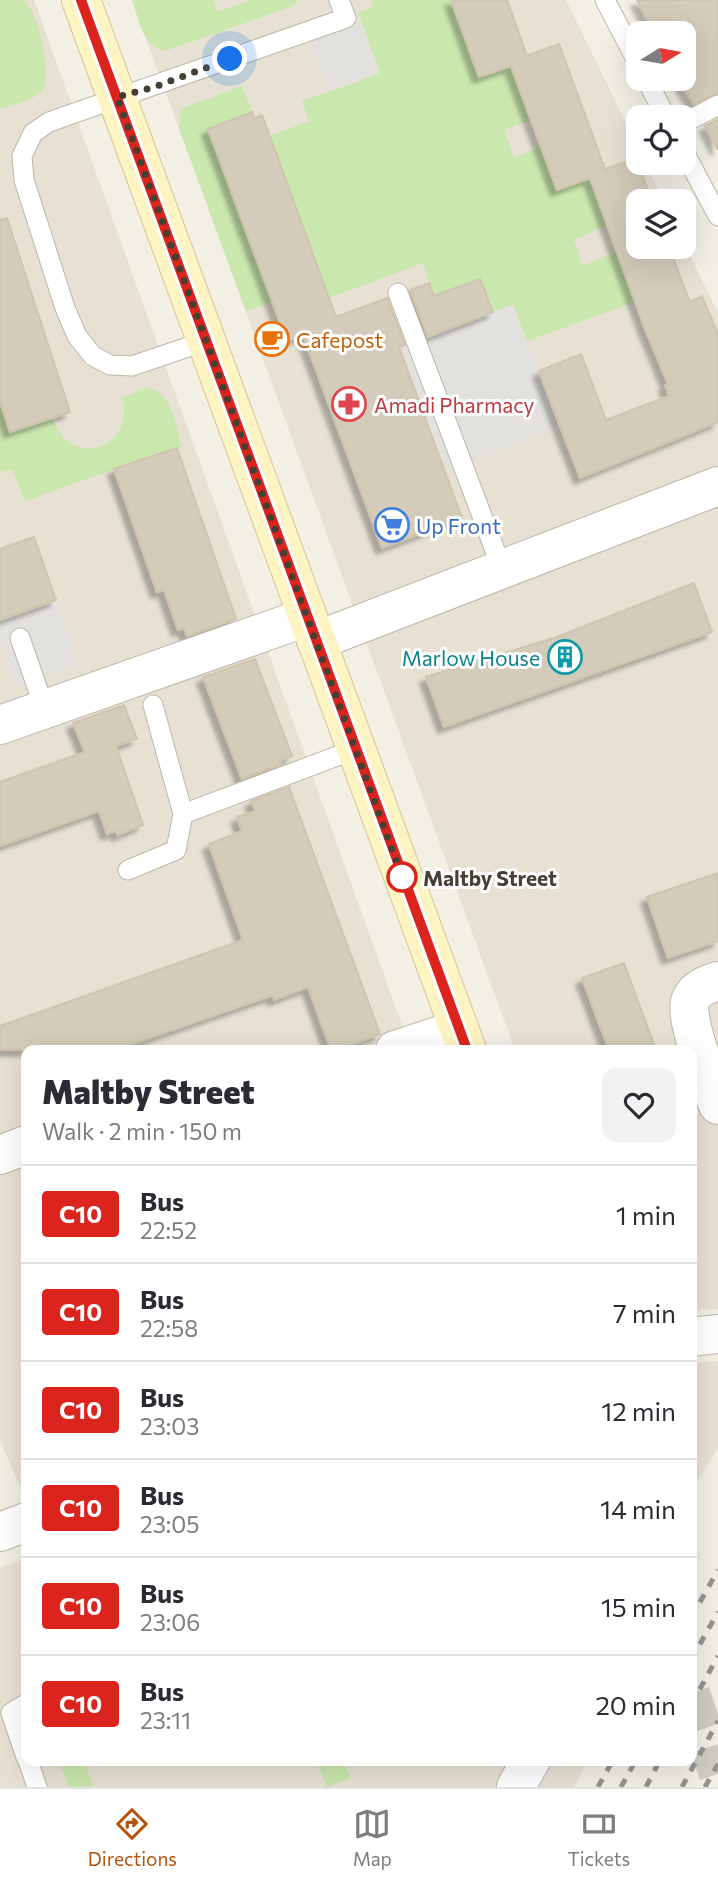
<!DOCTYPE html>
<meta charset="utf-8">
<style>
body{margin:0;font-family:Commissioner,sans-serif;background:#f2f2f3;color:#2b2b33;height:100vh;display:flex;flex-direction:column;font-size:26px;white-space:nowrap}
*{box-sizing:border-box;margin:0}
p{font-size:23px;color:#7c7c81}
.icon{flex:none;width:38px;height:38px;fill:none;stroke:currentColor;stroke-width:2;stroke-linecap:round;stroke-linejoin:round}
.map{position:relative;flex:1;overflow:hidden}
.panel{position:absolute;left:21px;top:1045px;width:676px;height:721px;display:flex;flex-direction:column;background:#fff;border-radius:14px;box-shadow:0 7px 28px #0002}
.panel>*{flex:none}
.badge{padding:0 14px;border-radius:5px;font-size:24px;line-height:46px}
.needle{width:46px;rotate:79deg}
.tools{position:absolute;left:626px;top:21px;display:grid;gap:14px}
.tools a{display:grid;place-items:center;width:70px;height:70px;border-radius:14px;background:#fff;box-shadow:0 7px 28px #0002;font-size:35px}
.you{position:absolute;width:35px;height:35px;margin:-18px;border:5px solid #fff;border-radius:50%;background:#1a73e8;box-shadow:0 0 0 10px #1a73e833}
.map>.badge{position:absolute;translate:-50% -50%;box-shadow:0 0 0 4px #fff}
.round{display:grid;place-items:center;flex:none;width:74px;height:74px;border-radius:14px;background:#f2f2f3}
.summary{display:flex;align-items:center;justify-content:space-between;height:119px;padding:0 21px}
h1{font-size:33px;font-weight:800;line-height:52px}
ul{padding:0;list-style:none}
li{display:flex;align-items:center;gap:21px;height:98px;padding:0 21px;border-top:2px solid #e1e1e2}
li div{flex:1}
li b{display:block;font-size:26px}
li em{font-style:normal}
li .badge{min-width:77px;font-weight:700;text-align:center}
.menu{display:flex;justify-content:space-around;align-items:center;height:98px;border-top:2px solid #e1e1e2;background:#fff;font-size:19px;color:#7c7c81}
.menu a{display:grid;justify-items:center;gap:4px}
.menu .selected{color:#b45309}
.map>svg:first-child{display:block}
.residential{fill:#e6e1d3}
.green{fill:#cae7ad}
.parking{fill:#e3e1dd}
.building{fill:#d4cbba;stroke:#cfc4ad;stroke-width:2;filter:url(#shadow)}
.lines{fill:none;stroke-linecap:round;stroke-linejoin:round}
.secondary-tunnel{stroke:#cfccc2;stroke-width:38;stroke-dasharray:38 19;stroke-linecap:butt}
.service-casing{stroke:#beb7a7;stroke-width:21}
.minor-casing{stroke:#beb7a7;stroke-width:40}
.secondary-casing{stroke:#d3c594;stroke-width:40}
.service{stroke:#fff;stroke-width:19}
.minor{stroke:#fff;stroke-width:38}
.secondary{stroke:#fef3c3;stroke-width:38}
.rail{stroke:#949494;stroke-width:5;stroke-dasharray:9 9;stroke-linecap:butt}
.line-casing{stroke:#fff;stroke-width:16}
.line{stroke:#dc241f;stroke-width:10}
.walk{stroke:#453f34;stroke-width:7;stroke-dasharray:0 12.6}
.stop-dot{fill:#fff;stroke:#dc241f;stroke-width:3.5}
.labels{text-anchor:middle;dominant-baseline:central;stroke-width:6;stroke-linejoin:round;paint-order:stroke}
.food-label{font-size:21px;fill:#c56008;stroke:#fff;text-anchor:start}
.health-label{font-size:21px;fill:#be3a42;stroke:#fff;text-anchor:start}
.shop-label{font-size:21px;fill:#366cbe;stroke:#fff;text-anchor:start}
.culture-label{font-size:21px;fill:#0d838f;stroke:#fff;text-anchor:end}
.stop-label{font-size:21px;font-weight:bold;fill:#453f34;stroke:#fff;text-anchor:start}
</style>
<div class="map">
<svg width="718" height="1787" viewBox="0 0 718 1787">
<defs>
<filter id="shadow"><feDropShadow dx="-6" dy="6" stdDeviation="2" flood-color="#0004"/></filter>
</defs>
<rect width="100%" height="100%" fill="#f2efe5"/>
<g class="residential">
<polygon points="7,0 34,0 411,1050 26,1050 26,1484 20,1487 0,1440 0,2"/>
<polygon points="132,0 566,0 639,150 639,163 645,163 664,201 639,201 639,247 684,247 684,243 718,313 718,1309 691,1310 691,1050 515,1050"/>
<polygon points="718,1361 718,1448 691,1491 691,1363"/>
<polygon points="26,1558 26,1760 588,1761 574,1787 0,1787 0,1568"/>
</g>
<g class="green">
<path d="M0,0c6,0 16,0 22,0 16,6 30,75 21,89 -7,11 -27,15 -39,19h-4z"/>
<path d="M132,0h81l4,12 33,-12h49l-9,7 -125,44c-24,-7 -25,-29 -33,-51z"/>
<polygon points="371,0 451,0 479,77 511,66 530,120 504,130 514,158 541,146 557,190 590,178 607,225 574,240 582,266 617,252 635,302 527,341 513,305 493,312 480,279 434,296 423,263 329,298 270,136 309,121 302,101 380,73 358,13 373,7"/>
<polygon points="242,86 252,112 208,129 272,302 246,311 179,128 180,111 188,106"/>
<path d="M151,388c22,8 25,39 31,59l-68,22 -89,32 -13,-32 -12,3v-71l10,31 42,-14c4,8 8,17 16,23 31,23 66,-10 54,-44l18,-7z"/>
<polygon points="59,1761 84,1761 94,1787 69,1787"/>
<polygon points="316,1761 343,1761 351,1778 327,1787"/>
</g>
<g class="parking">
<polygon points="358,13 380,73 329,92 307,32"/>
<polygon points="513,305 560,428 445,471 399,347"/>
<polygon points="56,600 78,664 16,687 0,640 0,620 10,616 13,621 30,614 29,609"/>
</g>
<g class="building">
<polygon points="451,0 507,0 527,56 559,44 605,169 636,158 652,201 639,201 639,247 669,247 690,302 702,296 718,334 718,422 580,478 539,371 581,354 606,420 669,396 665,385 668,384 645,329 590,178 557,190 511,66 479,77"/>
<polygon points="637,0 718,0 718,93 694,104 678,79 684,79 684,33 654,33"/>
<polygon points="252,112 254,119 262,115 336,317 387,298 405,345 399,347 462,518 382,548 303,335 287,341 208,129"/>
<polygon points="718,119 718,150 705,126"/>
<polygon points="7,218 70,412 10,432 0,401 0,220"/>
<polygon points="480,279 493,312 428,337 410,290 429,283 434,296"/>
<polygon points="177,448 236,619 187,636 184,628 178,630 164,590 157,592 114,469"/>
<polygon points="34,537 56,600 0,620 0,549"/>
<polygon points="694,583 712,632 444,727 426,677 557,637"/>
<polygon points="255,659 292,756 279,761 281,764 242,779 203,677"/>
<polygon points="124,705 137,739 116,746 143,825 118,835 116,831 107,834 99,811 0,846 0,782 85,752 73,723"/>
<polygon points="289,787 380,1034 337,1050 331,1050 308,987 274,1000 273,995 115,1050 0,1050 0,1026 243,940 209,844 242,831 237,817 255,811 251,801"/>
<polygon points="718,873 718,941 668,958 647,897"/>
<polygon points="624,963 656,1050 609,1050 582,978"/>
</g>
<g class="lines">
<polyline class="secondary-tunnel" points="691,1693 718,1774"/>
<g class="service-casing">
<g id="service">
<polyline points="605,0 639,65"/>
<polyline points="646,79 666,117"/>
<polyline points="684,123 718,105"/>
<polyline points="684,152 718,216"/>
<polyline points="398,293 502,569"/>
<polyline points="206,341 132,366 110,365 93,356 77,336 65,308 24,180 22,156 33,133 49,122 346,18 339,0"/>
<polyline points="20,638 45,710"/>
<polyline points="183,814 356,749"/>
<polyline points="128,870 176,850 183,814 153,705"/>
<polyline points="26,1704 11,1713 26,1757"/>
<polyline points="28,1760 37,1787"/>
</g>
</g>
<g class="minor-casing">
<g id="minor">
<polyline points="316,641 718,486"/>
<polyline points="0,725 307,617"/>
<path d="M718,981c-10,3 -22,7 -27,18 -9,15 20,87 27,106"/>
<polyline points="395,1050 459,1029"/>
<polyline points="0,1155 26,1145"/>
<polyline points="691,1337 718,1334"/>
<polyline points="0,1532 26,1522"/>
<polyline points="516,1787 531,1760"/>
</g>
</g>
<g class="secondary-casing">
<polyline id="secondary" points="81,0 467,1050"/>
</g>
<use href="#service" class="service"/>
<use href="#minor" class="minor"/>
<use href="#secondary" class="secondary"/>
<g class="rail">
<polyline points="691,1618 718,1570"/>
<polyline points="691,1660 718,1612"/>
<polyline points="691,1705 718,1656"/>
<polyline points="598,1787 613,1760"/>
<polyline points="621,1787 636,1760"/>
<polyline points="646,1787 660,1760"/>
<polyline points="682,1787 718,1721"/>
<polyline points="705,1787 718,1764"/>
</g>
</g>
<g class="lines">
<g class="line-casing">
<polyline id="line" points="81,0 467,1050"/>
</g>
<use href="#line" class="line"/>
<polyline class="walk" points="230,59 154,87 117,97 402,877"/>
</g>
<defs>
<g id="cafe-ring" transform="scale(1.75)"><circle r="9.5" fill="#fff" stroke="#e8710a" stroke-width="1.5"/><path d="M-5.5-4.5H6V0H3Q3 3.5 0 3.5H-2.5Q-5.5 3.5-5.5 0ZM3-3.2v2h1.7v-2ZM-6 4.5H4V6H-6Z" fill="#e8710a"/></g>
<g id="pharmacy-ring" transform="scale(1.75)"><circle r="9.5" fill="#fff" stroke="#e0444e" stroke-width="1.5"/><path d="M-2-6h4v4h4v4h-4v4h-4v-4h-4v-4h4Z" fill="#e0444e"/></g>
<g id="supermarket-ring" transform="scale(1.75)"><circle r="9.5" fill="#fff" stroke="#3f7fe0" stroke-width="1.5"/><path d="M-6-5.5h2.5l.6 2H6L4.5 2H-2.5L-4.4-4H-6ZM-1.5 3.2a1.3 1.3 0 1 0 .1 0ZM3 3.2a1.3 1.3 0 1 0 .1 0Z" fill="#3f7fe0"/></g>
<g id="building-ring" transform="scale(1.75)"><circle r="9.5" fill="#fff" stroke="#0f9aa8" stroke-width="1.5"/><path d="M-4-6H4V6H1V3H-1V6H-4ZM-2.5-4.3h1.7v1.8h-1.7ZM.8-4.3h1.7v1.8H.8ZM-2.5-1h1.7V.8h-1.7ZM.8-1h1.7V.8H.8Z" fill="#0f9aa8"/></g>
</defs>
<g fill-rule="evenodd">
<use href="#cafe-ring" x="272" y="339"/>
<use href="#pharmacy-ring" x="349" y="404"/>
<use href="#supermarket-ring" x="392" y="525"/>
<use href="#building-ring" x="565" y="657"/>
</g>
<circle class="stop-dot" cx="402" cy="877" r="14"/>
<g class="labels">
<g class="food-label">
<text x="296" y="339">Cafepost</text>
</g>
<g class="health-label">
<text x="374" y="404">Amadi Pharmacy</text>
</g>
<g class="shop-label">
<text x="416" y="525">Up Front</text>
</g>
<g class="culture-label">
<text x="540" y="657">Marlow House</text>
</g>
<g class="stop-label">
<text x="423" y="877">Maltby Street</text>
</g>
</g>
</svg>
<div class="tools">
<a><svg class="needle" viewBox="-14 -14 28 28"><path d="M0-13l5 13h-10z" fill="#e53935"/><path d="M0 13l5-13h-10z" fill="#7c7c81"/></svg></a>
<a><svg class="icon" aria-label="locate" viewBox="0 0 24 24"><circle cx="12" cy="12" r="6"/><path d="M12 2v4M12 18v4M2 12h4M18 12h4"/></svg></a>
<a><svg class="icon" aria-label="layers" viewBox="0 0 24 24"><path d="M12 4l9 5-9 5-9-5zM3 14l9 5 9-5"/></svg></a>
</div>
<div class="you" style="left:230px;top:59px"></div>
<section class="panel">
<div class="summary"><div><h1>Maltby Street</h1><p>Walk · 2 min · 150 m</p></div><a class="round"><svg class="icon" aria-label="heart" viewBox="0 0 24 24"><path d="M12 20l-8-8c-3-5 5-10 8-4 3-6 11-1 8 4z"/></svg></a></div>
<ul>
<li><span class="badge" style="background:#dc241f;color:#fff">C10</span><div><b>Bus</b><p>22:52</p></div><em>1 min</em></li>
<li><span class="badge" style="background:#dc241f;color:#fff">C10</span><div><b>Bus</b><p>22:58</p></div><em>7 min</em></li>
<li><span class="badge" style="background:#dc241f;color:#fff">C10</span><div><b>Bus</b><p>23:03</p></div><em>12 min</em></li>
<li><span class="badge" style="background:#dc241f;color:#fff">C10</span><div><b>Bus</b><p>23:05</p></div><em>14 min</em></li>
<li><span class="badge" style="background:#dc241f;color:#fff">C10</span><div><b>Bus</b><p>23:06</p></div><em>15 min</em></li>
<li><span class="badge" style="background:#dc241f;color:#fff">C10</span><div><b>Bus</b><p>23:11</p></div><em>20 min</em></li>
</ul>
</section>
</div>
<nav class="menu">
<a class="selected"><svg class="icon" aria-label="directions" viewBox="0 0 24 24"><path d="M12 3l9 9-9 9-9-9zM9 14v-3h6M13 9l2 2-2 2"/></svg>Directions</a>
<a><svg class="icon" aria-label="map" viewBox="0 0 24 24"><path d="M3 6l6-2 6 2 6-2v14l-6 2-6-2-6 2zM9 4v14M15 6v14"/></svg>Map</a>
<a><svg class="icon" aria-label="tickets" viewBox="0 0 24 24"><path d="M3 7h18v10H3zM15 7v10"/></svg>Tickets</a>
</nav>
